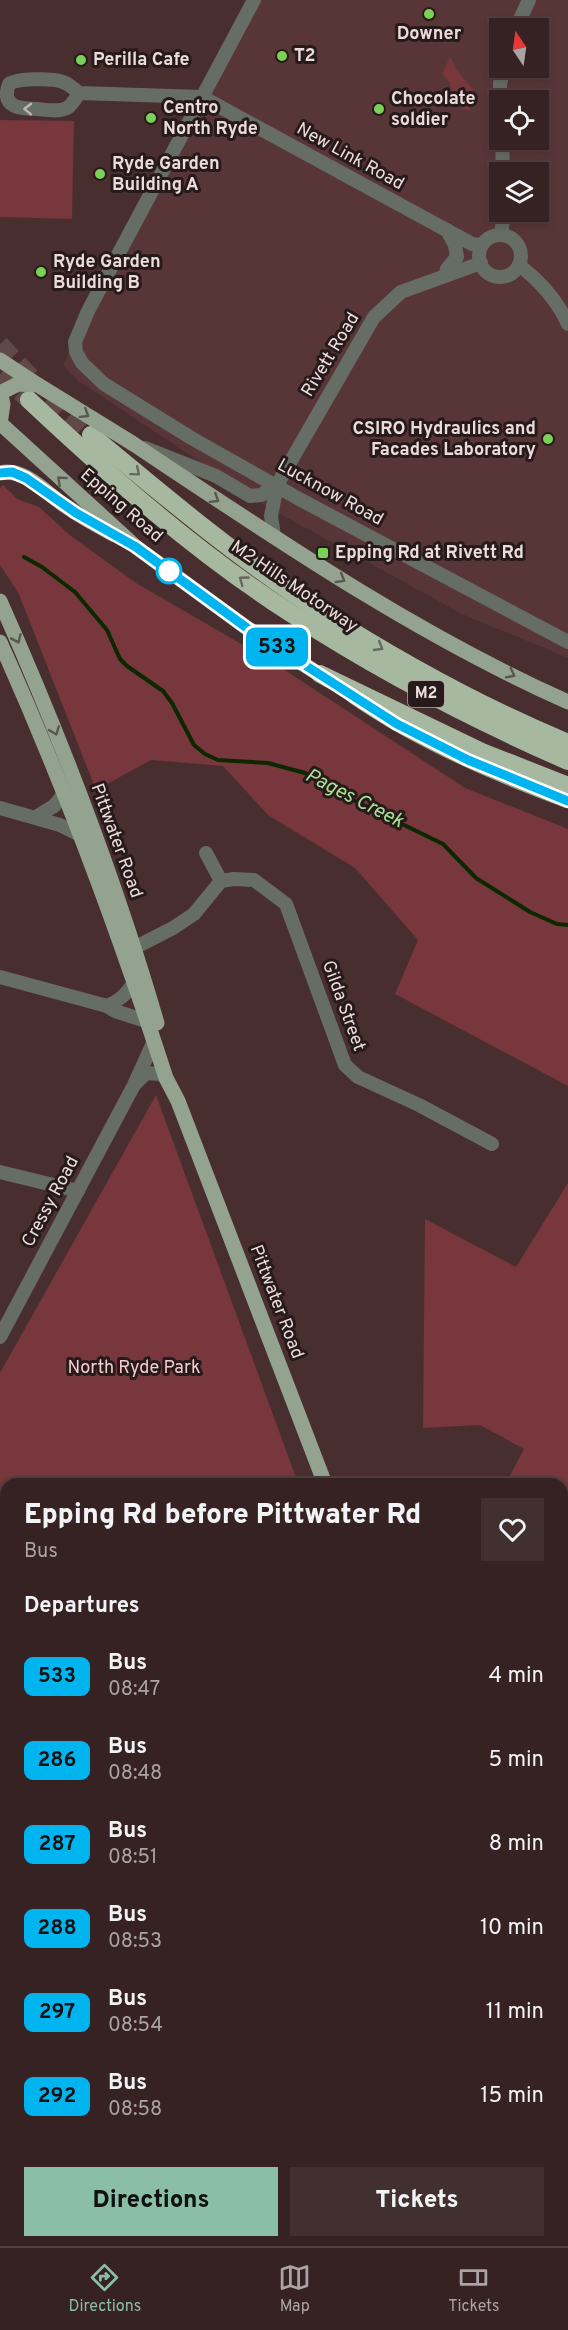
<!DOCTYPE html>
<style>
body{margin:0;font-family:Overpass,sans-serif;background:#422f30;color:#f1f3f6;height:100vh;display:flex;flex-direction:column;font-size:22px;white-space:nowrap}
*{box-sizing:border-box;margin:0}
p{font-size:20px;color:#aaa4a6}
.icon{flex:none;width:33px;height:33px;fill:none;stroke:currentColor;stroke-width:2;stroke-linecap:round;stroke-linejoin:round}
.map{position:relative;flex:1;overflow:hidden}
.drawer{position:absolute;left:0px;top:1478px;width:568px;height:770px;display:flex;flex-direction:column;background:#372223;border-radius:18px 18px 0 0;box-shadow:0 3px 9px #0003,0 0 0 2px #513f41}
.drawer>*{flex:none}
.badge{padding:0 12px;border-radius:9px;font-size:21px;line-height:39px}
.needle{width:39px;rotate:347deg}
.tools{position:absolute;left:489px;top:18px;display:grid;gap:12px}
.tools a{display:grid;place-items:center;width:60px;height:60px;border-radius:0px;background:#372223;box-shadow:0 3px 9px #0003,0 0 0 2px #513f41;font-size:30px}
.map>.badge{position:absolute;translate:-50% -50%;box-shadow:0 0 0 3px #fff}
h2{padding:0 24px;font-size:22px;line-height:54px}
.round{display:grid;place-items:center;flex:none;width:63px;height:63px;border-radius:0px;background:#422f30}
.summary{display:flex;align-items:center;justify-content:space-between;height:102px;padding:0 24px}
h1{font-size:28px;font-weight:800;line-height:45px}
.primary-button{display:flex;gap:12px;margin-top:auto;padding:12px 24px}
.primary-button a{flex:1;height:69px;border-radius:0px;background:#8abfa5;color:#111;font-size:24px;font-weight:800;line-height:69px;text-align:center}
.primary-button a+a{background:#422f30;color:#f1f3f6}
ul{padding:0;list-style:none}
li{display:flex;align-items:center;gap:18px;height:84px;padding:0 24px}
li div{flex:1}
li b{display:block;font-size:22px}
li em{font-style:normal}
li .badge{min-width:66px;font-weight:700;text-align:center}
.menu{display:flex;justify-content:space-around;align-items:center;height:84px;border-top:2px solid #513f41;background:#372223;font-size:16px;color:#aaa4a6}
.menu a{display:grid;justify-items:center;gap:3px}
.menu .selected{color:#8abfa5}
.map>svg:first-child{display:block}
.built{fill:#583637;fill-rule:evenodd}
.green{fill:#77373c}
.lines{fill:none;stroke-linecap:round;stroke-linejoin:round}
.stream{stroke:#0c2801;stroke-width:4}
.highway-tunnel{stroke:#614849;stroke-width:18;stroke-dasharray:18 9;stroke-linecap:butt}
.minor{stroke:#666d64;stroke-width:14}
.major{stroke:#94a38f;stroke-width:15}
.highway{stroke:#a6b8a0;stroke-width:18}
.major-bridge{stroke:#94a38f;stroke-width:15}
.oneway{stroke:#bdb4b1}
.oneway2{stroke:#58584f}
.oneway3{stroke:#66695e}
.line-casing{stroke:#fff;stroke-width:14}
.line{stroke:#00b5ef;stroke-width:9}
.poi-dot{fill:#7ad156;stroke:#261a1b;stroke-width:2}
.stop-dot{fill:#fff;stroke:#00b5ef;stroke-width:3}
.labels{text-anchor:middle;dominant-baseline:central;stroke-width:6;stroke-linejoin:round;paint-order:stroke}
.shield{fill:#261a1b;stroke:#b1a1a1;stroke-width:1.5}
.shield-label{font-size:16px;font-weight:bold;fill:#ecdbdb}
.poi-label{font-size:18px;font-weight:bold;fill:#ecdbdb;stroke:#261a1b;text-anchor:start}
.street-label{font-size:18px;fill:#ecdbdb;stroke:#261a1b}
.park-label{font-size:18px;fill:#f7cccd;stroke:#261a1b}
.water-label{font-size:20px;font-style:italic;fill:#a7e192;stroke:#261a1b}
</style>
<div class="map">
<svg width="568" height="2246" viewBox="0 0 568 2246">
<rect width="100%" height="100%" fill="#492e2f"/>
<g class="built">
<path d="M260,0h308v658l-106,-44 -196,-108 -186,-124 -17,-17zM500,28h38v40h-38zM500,100h38v40h-38zM500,172h38v40h-38z"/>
<polygon points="562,1579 568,1579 568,1837 563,1839"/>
</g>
<g class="green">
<path d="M450,57l6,12 18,22 -5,20 -19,-9c5,-11 0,-22 -8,-28z"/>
<polygon points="0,120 74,121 72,219 0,217"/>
<polygon points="3,485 17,499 39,507 71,536 136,583 274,663 465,788 568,829 568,1086 395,994 418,940 355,868 268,815 223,766 151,760 96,790 18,592 0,565 0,488"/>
<polygon points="156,1095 298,1483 6,1484 6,1491 0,1491 0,1373"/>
<polygon points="568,1183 568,1542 563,1542 562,1484 506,1483 524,1449 480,1425 423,1428 425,1219 516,1267"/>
<polygon points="568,1675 568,1751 563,1754 563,1678"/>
<polygon points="563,1951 568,1951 568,2106 562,2091"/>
<polygon points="563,2235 566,2246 426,2246 418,2241 562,2241"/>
</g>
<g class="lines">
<polyline class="stream" points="24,557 42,567 75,592 107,630 120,659 127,666 163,691 172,703 194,745 205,754 218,760 268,763 305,773 359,803 443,844 476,878 530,912 557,924 568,925"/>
<g class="highway-tunnel">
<polyline points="0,344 31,377"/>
<polyline points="0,374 29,400"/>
<polyline points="51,396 91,435"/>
</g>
<g class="minor">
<polyline points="254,0 88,311 75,342 76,352 82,363 104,384 193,439 301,500 568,642"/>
<polyline points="516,28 529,0"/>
<path d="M79,93c-3,5 -7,12 -12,15 -8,4 -20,2 -29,1 -15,0 -38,0 -29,-25 8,-6 44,-6 54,-2 6,2 11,7 16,11l123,4 270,147 10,1"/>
<polyline points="500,100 500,83 505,68"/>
<polyline points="502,140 503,172"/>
<polyline points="501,235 504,212"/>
<circle cx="500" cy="256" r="21"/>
<path d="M519,265c21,16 38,35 49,59"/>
<polyline points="445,276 447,269 457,257 455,245 447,230"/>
<polyline points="145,448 216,476 250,496 261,495 277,485"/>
<polyline points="274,536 271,516 277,485 374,317 401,292 481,263"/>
<polyline points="0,808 60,825 78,834"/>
<polyline points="36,817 54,806 63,795"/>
<polyline points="206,853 221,881"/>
<polyline points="132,957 134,948 173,928 194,914 221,881 234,879 254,880 286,904 345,1065 358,1077 419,1105 492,1144"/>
<polyline points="0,977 107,1006 115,1011 146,1021"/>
<path d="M107,1006c12,-5 19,-11 26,-22"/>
<polyline points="135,1084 146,1073 160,1074 166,1078"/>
<polyline points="0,1172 78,1191"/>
<polyline points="0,1337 134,1085 154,1041"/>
<polyline points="0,1503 6,1503"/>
<polyline points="562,1558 568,1558"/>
<polyline points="0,1734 6,1731"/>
<polyline points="0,2058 6,2061"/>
<polyline points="347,2241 357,2246"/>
</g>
<g class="major">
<polyline points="0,360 38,385"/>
<polyline points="0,393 3,404 0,424"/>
<polyline points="0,423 136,547 247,628 328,680"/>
<path d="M132,443c140,93 281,190 436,259"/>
<path d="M0,473c24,-6 46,20 64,32 16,11 32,20 49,29"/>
<path d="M0,601c61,137 115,278 157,422"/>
<path d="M0,642c64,142 118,288 166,436l12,23 147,383"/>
<path d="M353,696c65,45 141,78 215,105"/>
<polyline points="562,2142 568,2157"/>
</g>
<g class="highway">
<path d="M29,400c82,77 168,153 263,214 88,57 180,105 276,147"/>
<path d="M91,435c73,61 147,123 227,175 80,51 163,97 250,133"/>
<polyline points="320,674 482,752 568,786"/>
</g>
<polyline class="major-bridge" points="0,393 18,384 38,385 132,443"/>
</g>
<defs><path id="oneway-chevron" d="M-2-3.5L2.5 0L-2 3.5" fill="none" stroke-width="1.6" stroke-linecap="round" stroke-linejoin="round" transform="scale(1.5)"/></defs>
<use class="oneway" href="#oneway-chevron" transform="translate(28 109) rotate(-179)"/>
<g class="oneway2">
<use href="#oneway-chevron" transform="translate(85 414) rotate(32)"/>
<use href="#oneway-chevron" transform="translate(61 480) rotate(-138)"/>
<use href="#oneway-chevron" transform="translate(215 499) rotate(32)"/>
<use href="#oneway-chevron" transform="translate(341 579) rotate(31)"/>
<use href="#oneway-chevron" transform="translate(17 639) rotate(66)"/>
<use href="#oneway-chevron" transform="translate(511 674) rotate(27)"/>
<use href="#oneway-chevron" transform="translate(55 731) rotate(69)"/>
</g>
<g class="oneway3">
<use href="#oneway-chevron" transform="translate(136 472) rotate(40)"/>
<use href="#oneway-chevron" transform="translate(243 580) rotate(-144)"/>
<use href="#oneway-chevron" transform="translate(379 647) rotate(31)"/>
</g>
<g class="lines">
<g class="line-casing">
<polyline id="line" points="0,473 12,472 26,478 76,513 136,547 247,628 397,724 468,760 568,801"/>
</g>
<use href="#line" class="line"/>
</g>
<g class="poi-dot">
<circle cx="429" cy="14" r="6"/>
<circle cx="282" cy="56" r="6"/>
<circle cx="81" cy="60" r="6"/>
<circle cx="379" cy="109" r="6"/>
<circle cx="151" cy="118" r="6"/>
<circle cx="100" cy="174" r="6"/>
<circle cx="41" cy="272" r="6"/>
<circle cx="548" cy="439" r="6"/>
<rect x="317" y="547" width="12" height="12" rx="3"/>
</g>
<circle class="stop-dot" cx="169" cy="571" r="12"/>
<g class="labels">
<rect class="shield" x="408" y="681" width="36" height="26" rx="4.5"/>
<g class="shield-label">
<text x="426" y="694">M2</text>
</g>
<g class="poi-label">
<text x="429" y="34" text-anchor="middle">Downer</text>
<text x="294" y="56">T2</text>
<text x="93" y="60">Perilla Cafe</text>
<text x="391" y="99">Chocolate<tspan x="391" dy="21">soldier</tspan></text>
<text x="163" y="108">Centro<tspan x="163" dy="21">North Ryde</tspan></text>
<text x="112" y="164">Ryde Garden<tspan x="112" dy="21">Building A</tspan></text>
<text x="53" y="262">Ryde Garden<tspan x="53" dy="21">Building B</tspan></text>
<text x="536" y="429" text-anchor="end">CSIRO Hydraulics and<tspan x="536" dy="21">Facades Laboratory</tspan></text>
<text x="335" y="553">Epping Rd at Rivett Rd</text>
</g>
<g class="street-label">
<text transform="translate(350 157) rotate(29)">New Link Road</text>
<text transform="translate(331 355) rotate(-59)">Rivett Road</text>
<text transform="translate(330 493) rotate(29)">Lucknow Road</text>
<text transform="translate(121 506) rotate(41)">Epping Road</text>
<text transform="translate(294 587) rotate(34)">M2 Hills Motorway</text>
<text transform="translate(116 841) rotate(70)">Pittwater Road</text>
<text transform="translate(343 1006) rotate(70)">Gilda Street</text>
<text transform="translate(51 1202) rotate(-62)">Cressy Road</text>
<text transform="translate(276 1302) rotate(69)">Pittwater Road</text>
</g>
<g class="park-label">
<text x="134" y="1368">North Ryde Park</text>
</g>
<g class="water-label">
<text transform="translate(354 799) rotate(27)">Pages Creek</text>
</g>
</g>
</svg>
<div class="tools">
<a><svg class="needle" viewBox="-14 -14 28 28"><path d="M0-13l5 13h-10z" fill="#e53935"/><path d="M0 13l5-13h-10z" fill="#aaa4a6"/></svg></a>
<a><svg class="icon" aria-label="locate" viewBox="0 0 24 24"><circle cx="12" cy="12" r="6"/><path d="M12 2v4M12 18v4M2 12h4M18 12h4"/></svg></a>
<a><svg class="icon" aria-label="layers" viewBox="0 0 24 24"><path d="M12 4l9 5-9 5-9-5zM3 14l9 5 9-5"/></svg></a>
</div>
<b class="badge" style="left:277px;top:647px;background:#00b5ef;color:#111">533</b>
<section class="drawer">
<div class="summary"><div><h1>Epping Rd before Pittwater Rd</h1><p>Bus</p></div><a class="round"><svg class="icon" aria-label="heart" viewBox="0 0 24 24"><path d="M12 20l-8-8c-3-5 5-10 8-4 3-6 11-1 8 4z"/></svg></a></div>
<h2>Departures</h2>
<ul>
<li><span class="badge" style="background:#00b5ef;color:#111">533</span><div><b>Bus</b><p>08:47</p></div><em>4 min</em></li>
<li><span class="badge" style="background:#00b5ef;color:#111">286</span><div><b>Bus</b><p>08:48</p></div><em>5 min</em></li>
<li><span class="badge" style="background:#00b5ef;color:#111">287</span><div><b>Bus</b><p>08:51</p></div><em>8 min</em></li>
<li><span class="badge" style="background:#00b5ef;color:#111">288</span><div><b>Bus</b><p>08:53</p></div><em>10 min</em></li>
<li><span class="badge" style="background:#00b5ef;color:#111">297</span><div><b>Bus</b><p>08:54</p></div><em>11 min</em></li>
<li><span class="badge" style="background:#00b5ef;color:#111">292</span><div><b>Bus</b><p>08:58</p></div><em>15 min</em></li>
</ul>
<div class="primary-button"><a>Directions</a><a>Tickets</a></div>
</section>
</div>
<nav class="menu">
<a class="selected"><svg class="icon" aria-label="directions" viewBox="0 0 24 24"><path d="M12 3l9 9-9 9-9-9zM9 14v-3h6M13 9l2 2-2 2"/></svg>Directions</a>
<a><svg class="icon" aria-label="map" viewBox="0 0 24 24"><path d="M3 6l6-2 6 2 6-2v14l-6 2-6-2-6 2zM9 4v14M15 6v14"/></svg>Map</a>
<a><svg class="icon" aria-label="tickets" viewBox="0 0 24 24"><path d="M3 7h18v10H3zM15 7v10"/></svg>Tickets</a>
</nav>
